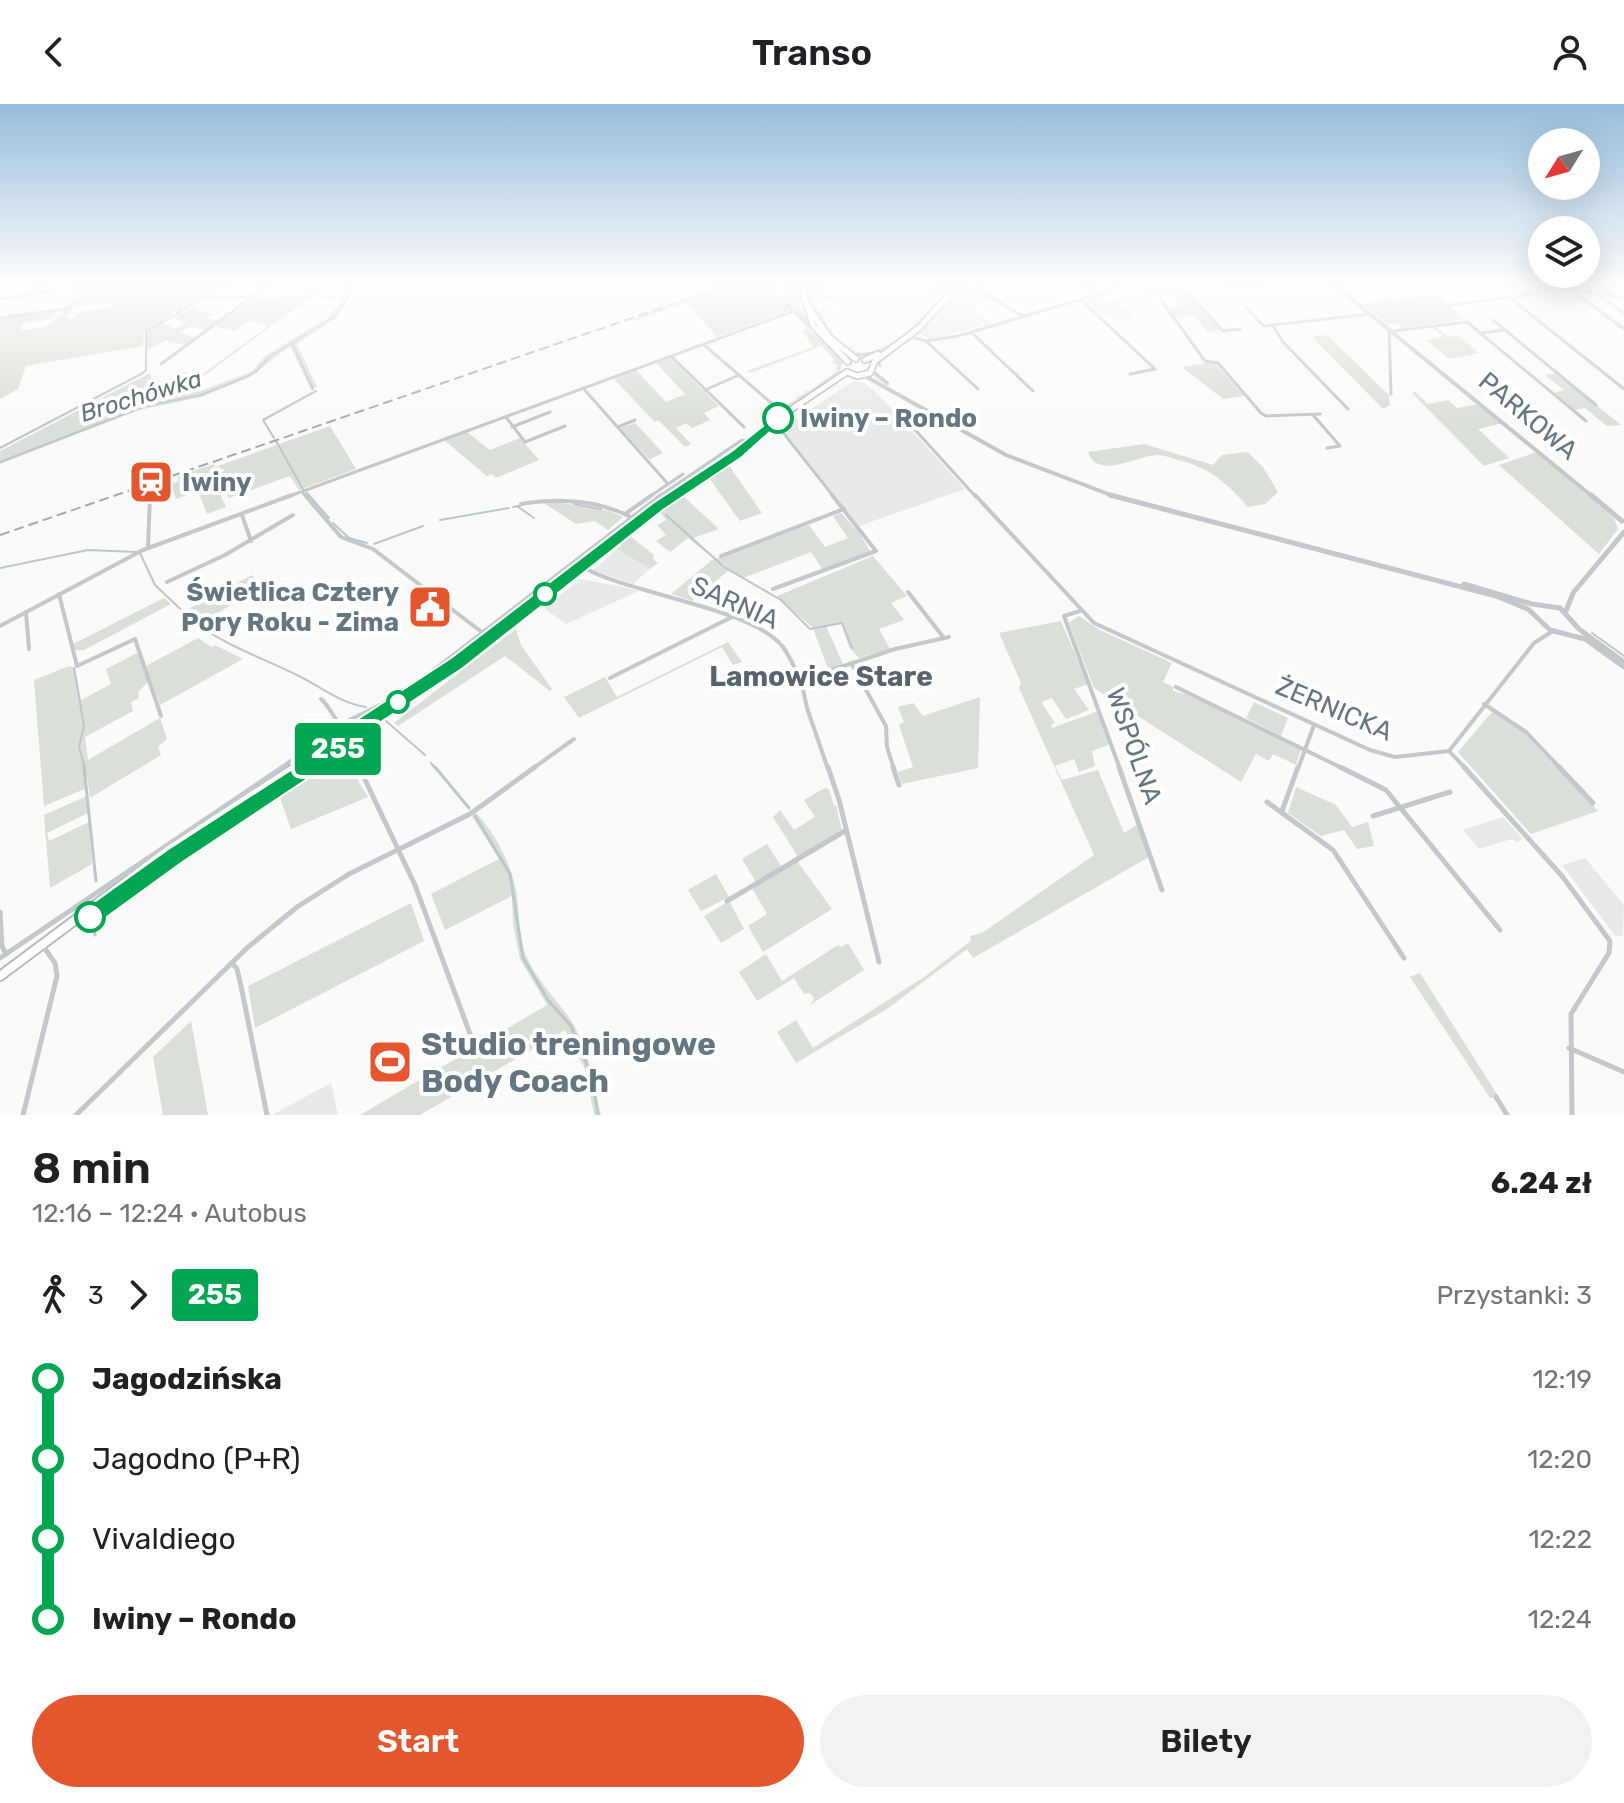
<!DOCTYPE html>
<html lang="pl">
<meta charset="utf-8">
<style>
body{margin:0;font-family:Rubik,sans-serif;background:#f2f2f2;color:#202124;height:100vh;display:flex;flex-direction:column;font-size:30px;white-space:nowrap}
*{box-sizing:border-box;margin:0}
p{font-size:26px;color:#757577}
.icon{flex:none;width:44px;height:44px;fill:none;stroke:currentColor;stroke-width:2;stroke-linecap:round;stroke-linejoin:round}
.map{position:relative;height:1011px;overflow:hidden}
.sheet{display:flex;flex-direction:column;background:#fff;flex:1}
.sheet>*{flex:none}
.badge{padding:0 16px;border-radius:6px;font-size:28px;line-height:52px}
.needle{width:52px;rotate:233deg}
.tools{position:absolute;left:1528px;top:24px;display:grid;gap:16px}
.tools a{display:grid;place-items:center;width:72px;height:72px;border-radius:50%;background:#fff;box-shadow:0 8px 32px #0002;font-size:40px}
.map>.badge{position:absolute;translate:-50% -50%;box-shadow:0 0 0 4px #fff}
.legs{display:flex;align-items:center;gap:12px;height:88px;padding:0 32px;font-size:26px}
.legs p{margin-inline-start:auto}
.overview{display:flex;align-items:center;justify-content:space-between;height:136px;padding:0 32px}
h1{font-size:44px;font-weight:600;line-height:60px}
.button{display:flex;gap:16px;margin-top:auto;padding:16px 32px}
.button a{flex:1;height:92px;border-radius:48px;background:#e4572e;color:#fff;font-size:32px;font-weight:600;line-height:92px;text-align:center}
.button a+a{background:#f2f2f2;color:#202124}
ul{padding:0 32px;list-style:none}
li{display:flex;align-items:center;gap:28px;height:80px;font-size:30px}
li i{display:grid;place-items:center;width:12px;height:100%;margin:0 10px;background:currentColor}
li i::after{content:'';width:20px;height:20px;margin:-10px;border:6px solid;border-radius:50%;background:#fff}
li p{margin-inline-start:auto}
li:first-child i{background:linear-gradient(#0000 50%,currentColor 0)}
li:last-child i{background:linear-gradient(currentColor 50%,#0000 0)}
header{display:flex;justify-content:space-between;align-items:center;height:104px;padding:0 32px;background:#fff;font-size:36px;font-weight:600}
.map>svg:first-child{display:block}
.built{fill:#e8e9e9}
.green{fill:#dadfd7}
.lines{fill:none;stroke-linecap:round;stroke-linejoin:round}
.stream-far1{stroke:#bbc7cb;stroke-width:2}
.stream{stroke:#bbc7cb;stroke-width:3}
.secondary-far2-casing{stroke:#b3babf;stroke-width:8}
.secondary-far1-casing{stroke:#b3babf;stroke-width:10}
.secondary-casing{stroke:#b3babf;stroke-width:12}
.minor-far2{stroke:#c3c8cc;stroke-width:3}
.minor-far1{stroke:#c3c8cc;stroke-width:4}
.minor{stroke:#c3c8cc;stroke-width:5}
.tertiary-far1{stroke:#c3c8cc;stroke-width:4}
.tertiary{stroke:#c3c8cc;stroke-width:5}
.secondary-far2{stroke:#fff;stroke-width:5}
.secondary-far1{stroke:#fff;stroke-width:6}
.secondary{stroke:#fff;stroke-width:8}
.rail{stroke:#a2aab0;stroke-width:2;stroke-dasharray:10 5;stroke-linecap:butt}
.line-1{fill:#00a651;stroke:#fff;stroke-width:2}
.stop-1-dot{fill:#fff;stroke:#00a651;stroke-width:4}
.labels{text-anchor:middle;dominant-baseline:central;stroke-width:8;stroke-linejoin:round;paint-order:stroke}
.far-water-label{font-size:24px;font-style:italic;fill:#60757c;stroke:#fff}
.street-label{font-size:26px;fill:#657683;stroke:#fff}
.stop-label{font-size:26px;font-weight:bold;fill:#657683;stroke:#fff;text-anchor:start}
.poi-label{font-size:26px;font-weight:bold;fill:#657683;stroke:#fff;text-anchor:start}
.neighbourhood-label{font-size:28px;font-weight:bold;fill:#57646e;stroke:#fff}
.near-poi-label{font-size:32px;font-weight:bold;fill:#657683;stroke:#fff;text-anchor:start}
</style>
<header><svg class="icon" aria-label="back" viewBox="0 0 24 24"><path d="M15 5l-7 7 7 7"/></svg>Transo<svg class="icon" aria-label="person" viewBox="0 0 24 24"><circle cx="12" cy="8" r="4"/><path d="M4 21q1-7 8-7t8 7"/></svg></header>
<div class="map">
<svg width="1624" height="1011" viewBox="0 0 1624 1011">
<rect width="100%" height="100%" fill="#fafaf8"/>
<g class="built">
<polygon points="963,182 970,182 992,195 972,205 993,219 929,235 919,228"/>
<polygon points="1095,193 1102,199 1116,195 1133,213 1117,217 1111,211 1103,213 1085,197"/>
<polygon points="854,277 864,279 882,294 965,385 859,422 782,324"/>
<polygon points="617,445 650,465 633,480 593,466"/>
<polygon points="580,475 618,482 639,487 566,520 544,504"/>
<polygon points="1503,713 1523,735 1517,738 1512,735 1479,745 1463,726"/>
<polygon points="1585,754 1624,801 1623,831 1616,833 1562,761"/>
<polygon points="331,979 338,1011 274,1011 274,1010"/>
</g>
<g class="green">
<polygon points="92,179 188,179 174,209 144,228 143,242 26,262 18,285 0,295 0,215 57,207 52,215 22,220 20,227 48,222 63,208 71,206 66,215 75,214 79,207 110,204 112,199 72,203 79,190 75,183"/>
<polygon points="190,179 231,179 178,208"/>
<polygon points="736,179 761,179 788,203 787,207 717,233 687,199 637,216 634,214"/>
<path d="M785,179h13l6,23 -2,-4 -4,1c12,22 26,39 45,55l-3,16 -58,37 -2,-1 18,-12 -3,-3 4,2 8,-5 -3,-2 5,1 28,-20 -1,-8h-5l4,-3 -14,-14 -71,27 -3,-2 66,-24 -11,-17 6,-2 14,12 -40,-43 5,-5z"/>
<path d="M804,179h7l7,29 21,-6 -6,-6 -15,3 -4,-17 7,2 19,18 -18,6c2,16 23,37 38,41 33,-1 59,-33 81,-56l-17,-13 10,7 8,-8h15c-20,23 -71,83 -100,75 -8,-3 -17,-14 -23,-21 -15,-15 -25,-33 -30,-54z"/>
<polygon points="1166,183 1180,183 1220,226 1208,228 1193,211 1176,214 1169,204 1181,202"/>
<polygon points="310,184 320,186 315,191 351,190 337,213 297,240 317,283 311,286 290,242 250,273 201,293 139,306 0,360 0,347 150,269 157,294 201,287 251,268 265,252 329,213 342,195 311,193 201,274 165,285 161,279 185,268 200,272 268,222 250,216 235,227 216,222 254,195 305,190"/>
<polygon points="1436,190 1464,215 1403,224 1396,219 1388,220 1362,200"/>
<polygon points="193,203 211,210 207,214 218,217 206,226 191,222 179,228 195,234 185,241 166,236 147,246 146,228 162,219 176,225 185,219 174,214"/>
<polygon points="1435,222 1448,233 1458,231 1479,249 1449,255 1426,236 1444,233 1431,223"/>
<polygon points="1327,231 1389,291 1390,301 1383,305 1312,233"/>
<polygon points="670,253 719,302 704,309 710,316 692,324 686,319 676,324 691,340 685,343 658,316 655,318 614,275 636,266 666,298 685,290 656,259"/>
<polygon points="1214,258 1244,292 1223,295 1182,263"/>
<polygon points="1556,269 1621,321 1607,322 1585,304 1573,306 1554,289 1564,286 1545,271"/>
<polygon points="1414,287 1428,300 1448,296 1457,304 1479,300 1503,319 1478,325 1509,354 1484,362 1418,295 1412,288"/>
<polygon points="635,319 663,349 650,355 652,358 620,324"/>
<polygon points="330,322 356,365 299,386 290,372 229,394 216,371 226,366 218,364 209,367 226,403 207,410 198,387 176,395 171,380 178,377 178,372 214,360 215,363"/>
<polygon points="467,328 490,346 520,334 539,356 496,374 492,370 487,372 444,336"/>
<polygon points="745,337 748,338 569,467 567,465 666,390"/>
<path d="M1144,340l69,21 9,-10 25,-3 16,15 15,25 -13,12 -17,3c-20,-23 -37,-38 -66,-46 -8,-2 -18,-6 -25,-6 -20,0 -59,26 -69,-3z"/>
<polygon points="1537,348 1614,414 1618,425 1599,450 1499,361"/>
<polygon points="728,362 730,363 762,409 740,417 709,374"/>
<polygon points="683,392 719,425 693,434 713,454 688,434 670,448 656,437 666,431 657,421 666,416 660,408"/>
<polygon points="558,398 609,407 623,413 608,426 595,417 576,420 544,399"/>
<polygon points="841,409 860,430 870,447 823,466 811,448 743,474 728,467 692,497 671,490 712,456 809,421 825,443 848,434 833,412"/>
<polygon points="630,432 654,451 653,455 658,459 650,465 617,445"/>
<polygon points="873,452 907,492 891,499 904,516 879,525 890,545 859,554 849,543 841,519 826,522 843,560 828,565 813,524 777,492"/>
<polygon points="252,471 263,483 198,520 187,506"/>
<polygon points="164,494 171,500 84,546 72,546 71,541"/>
<polygon points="1079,512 1100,526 1172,559 1163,578 1173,583 1173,587 1189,591 1301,645 1296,661 1273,650 1269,657 1256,650 1241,678 1094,584 1069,519"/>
<polygon points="1061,517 1088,580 1074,585 1089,606 1066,615 1052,594 1041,598 1055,619 1051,621 1052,624 1096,608 1099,609 1110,640 1092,647 1095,662 1079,668 1074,655 1055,662 1062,676 1098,666 1124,729 1138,720 1149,753 973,854 967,845 887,905 796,959 777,928 796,916 813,944 924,873 971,837 970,832 982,829 1094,751 1019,584 1021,579 999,529"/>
<polygon points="516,525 521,541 552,585 550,587 505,552 398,622 394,619"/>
<polygon points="198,534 211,543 215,541 243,555 160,601 146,562"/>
<polygon points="728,538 742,558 733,561 722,543 579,614 564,593 605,573 617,593"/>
<polygon points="139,548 148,578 139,587 138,595 131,598 133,607 85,633 88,656 160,614 167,635 158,643 161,651 90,694 87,672 87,684 44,702 34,576 69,562 75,564 81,596 111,580 106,565"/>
<polygon points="980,593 978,664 902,680 898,668 913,663 899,621 904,618 898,603 913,599 923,612"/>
<polygon points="1254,598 1288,614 1281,632 1246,614"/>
<polygon points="1492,608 1521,626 1598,707 1531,730 1458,648"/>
<polygon points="342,651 368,693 291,725 279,691"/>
<polygon points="1296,683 1336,701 1352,723 1368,718 1374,742 1357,745 1344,726 1321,732 1288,709"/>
<polygon points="825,684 829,685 834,702 836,701 842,727 798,753 773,713 780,706 794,726 815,713 804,696"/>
<polygon points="87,692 88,709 47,729 49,737 89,718 92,760 50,784 44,711"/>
<path d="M476,709c19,19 37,55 41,82 3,20 1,42 9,61 10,22 28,41 42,60 21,29 25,66 33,99h-7l-9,-46 -20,-39 -145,85h-60l187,-110 -27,-46 -7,-35 -1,-28 -67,34 -14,-36 68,-35 -27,-43z"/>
<polygon points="767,740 781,762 756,778 742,755"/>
<polygon points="797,757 832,805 763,848 748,822 767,810 752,784"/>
<polygon points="716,770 729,793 701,807 688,786"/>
<polygon points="729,797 744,825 721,839 704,812"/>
<polygon points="411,799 424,837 255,924 248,882"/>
<polygon points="848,839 864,866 810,901 814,895 810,889 804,890 794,874 757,897 739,868 766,850 782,877 838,841 842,843"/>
<polygon points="1420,869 1498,992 1490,994 1410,873"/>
<polygon points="191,917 208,1011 163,1011 153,953"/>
</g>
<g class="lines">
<g class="stream-far1">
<polyline points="185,189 189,179"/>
<polyline points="177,208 184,191"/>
<polyline points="927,219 951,193"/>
<polyline points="292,239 313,285"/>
<polyline points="903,240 911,235"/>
<polyline points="855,251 873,249"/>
<polyline points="880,262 879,258 900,242"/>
<polyline points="274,334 263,316 316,287"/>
<polyline points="276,337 303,385"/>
<polyline points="0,344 143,269 146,266 146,227 232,179"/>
<polyline points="0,358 145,302 201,291 246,273 257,267 269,253 336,212 348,193 351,179"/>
<polyline points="307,389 329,414"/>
<polyline points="574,400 601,405"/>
<polyline points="517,402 534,414"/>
<polyline points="513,403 520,402"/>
<polyline points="666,411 722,461"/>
<polyline points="440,416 509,404"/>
<polyline points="333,419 349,434 367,439"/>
<polyline points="374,440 423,422"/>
<polyline points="140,449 155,481 192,516"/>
<polyline points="724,463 781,496 810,525 842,519 852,544"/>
<polyline points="0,464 88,446 136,448"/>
<path d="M194,518c32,24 69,36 105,54 22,11 41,27 67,31"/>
<polyline points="1592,529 1624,552"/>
<polyline points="74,564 84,622 79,643 85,665"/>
<polyline points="386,617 425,651"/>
<polyline points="431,659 436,665"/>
</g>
<g class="stream">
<polyline points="84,663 96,777"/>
<polyline points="435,663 469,704"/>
<polyline points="475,712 510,770 523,854 548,896 571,922 592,973 598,1011"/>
<polyline points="93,821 95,831"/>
</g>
<g class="secondary-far2-casing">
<g id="secondary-far2">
<polyline points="800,179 813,221 848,258"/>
<polyline points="810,206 830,234 856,255"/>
<polyline points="865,256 878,250"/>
<polyline points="847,268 857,272 870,269 875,257 919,224 960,179"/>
<polyline points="673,393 737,350 774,317 847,268"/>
</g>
</g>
<g class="secondary-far1-casing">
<polyline id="secondary-far1" points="293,665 457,559 676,391"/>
</g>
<g class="secondary-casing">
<polyline id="secondary" points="0,872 169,746 296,663"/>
</g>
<g class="minor-far2">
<polyline points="765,179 810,223"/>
<polyline points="966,179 1023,212"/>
<polyline points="1086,179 1100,189"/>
<polyline points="1537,179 1624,194"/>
<polyline points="1603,179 1610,192"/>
<polyline points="76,181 89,179"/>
<polyline points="1151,182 1205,257 1218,259 1261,309 1266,312 1320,310"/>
<polyline points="1182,182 1223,227 1240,225"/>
<polyline points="1574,188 1624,225"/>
<polyline points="34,190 40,179"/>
<polyline points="1600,192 1624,209"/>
<polyline points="1509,193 1624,285"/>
<polyline points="209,194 251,192"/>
<polyline points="0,195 73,184"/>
<polyline points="1081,196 1155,265"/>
<polyline points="1450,201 1520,192 1550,184"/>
<polyline points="1246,204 1264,222 1370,210"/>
<polyline points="0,214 71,204 77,190 72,186 77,179"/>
<polyline points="1493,216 1596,301"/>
<polyline points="1273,222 1283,238 1348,305"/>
<polyline points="1389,225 1391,290"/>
<polyline points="1393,227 1467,218 1586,317"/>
<polyline points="971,228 1033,287"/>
<polyline points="1482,229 1503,226"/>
<polyline points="908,232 926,237 958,232 1119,184 1246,182 1263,179"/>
<polyline points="926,237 978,285"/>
<polyline points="703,240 784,310"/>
<polyline points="672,253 744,323"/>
<polyline points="161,260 271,179"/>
<polyline points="1130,270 1155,265"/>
<polyline points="583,284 668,380"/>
<polyline points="705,286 739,271"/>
<polyline points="898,307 976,393"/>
<polyline points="1313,311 1340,342 1327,344"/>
<polyline points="506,313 525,338 565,322"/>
<polyline points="774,317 834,393"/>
<polyline points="512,323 550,308"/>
<polyline points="618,323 635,316"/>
<polyline points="302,388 307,393"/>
<polyline points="150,393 150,387"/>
<polyline points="287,393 794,207"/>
<polyline points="649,393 683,370"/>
<polyline points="658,393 742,336 750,339"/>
</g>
<g class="minor-far1">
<polyline points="305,391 341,433 373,445 483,529"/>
<polyline points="975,391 1094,519 1370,646 1395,653 1449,647"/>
<path d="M521,400c37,-6 76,-4 110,13"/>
<polyline points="625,410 652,391"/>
<polyline points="242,411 251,437"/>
<polyline points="148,444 150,391"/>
<polyline points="721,452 844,405"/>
<path d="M581,462c48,29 171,41 202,81 7,10 12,22 18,33"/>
<polyline points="167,478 225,451 293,411"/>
<polyline points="773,485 876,447 832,391"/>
<polyline points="908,488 944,534"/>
<polyline points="59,490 77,562 135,535 161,612"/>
<polyline points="1080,507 1064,512 1120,665"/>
<polyline points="26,508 29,545"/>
<polyline points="0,522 143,446 292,391"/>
<polyline points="851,559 886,622 887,643 894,665"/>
<polyline points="610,574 732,513"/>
<polyline points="801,576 807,604 828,665"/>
<polyline points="801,576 895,545 949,533"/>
<polyline points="1176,583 1344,665"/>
<path d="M321,595c10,9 31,47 36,60"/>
<polyline points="1484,600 1526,628 1561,665"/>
<polyline points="348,638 347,644 360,665"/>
<polyline points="1449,647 1534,539 1553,527"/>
<polyline points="1450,648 1466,665"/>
<polyline points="280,665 337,622 382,600 426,572 661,391"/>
<polyline points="532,665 574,635"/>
<polyline points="1298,665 1314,621"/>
</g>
<g class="minor">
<polyline points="359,663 415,781 473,938"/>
<polyline points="828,663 839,696 879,858"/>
<polyline points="893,663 899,681"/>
<polyline points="1119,663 1162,786"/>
<polyline points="1340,663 1386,686 1500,826"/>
<polyline points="1464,663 1562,772 1610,837 1609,849 1571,910 1572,1011"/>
<polyline points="1559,663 1593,699"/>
<polyline points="1267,698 1333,746 1404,854"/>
<polyline points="1282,707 1298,663"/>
<polyline points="1373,712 1450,688"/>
<polyline points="727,797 845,727"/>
<polyline points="0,808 2,842 6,850"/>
<polyline points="0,854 283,663"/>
<polyline points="232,859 237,865 241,882 267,1011"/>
<polyline points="1569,944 1624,968"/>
<polyline points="1496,993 1507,1011"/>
<polyline points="23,1011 57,872 55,859 43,842"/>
<polyline points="76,1011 247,844 297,803 349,770 470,710 535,663"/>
</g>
<g class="tertiary-far1">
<polyline points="1332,179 1593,393"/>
<polyline points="872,267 887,279"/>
<polyline points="865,272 1006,351 1116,393"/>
</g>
<g class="tertiary">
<polyline points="1110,391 1496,492 1528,505 1550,526 1585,535 1624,563"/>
<polyline points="1591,391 1622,417"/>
<polyline points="1464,480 1532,500 1560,504 1579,525 1624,558"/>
<polyline points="1566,507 1573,489 1624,428"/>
</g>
<use href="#secondary-far2" class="secondary-far2"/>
<use href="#secondary-far1" class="secondary-far1"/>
<use href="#secondary" class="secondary"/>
<polyline class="rail" points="0,431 734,179"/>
</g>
<linearGradient id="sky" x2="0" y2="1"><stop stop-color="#96bcdc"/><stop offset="0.56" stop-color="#fdfdfc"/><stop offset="1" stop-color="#fdfdfc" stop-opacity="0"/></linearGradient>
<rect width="1624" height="320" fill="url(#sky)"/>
<polygon class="line-1" points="778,310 784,314 782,317 742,353 663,406 463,564 355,635 354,644 181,759 97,820 90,823 83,820 80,813 83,806 167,746 337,636 338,628 451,554 653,399 732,347"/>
<defs>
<g id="station-square" transform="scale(2.3)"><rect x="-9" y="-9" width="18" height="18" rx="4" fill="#e4572e" stroke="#fff"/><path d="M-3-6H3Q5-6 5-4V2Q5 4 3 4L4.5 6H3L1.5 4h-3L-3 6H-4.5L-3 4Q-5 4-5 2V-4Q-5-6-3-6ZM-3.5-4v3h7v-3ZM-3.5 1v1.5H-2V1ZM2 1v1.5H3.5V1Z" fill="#fff"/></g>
<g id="civic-square" transform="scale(2.3)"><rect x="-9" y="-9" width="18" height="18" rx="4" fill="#e4572e" stroke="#fff"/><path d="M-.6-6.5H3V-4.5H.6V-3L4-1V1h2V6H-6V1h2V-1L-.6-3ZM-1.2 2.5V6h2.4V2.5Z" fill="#fff"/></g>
<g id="stadium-square" transform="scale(2.3)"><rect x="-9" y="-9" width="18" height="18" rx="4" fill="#e4572e" stroke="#fff"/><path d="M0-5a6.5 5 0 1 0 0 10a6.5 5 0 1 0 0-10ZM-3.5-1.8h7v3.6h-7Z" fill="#fff"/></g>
</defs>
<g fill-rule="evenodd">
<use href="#station-square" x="151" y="378"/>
<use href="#civic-square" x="430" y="503"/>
<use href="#stadium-square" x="390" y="958"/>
</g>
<g class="stop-1-dot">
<circle cx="778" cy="314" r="14"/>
<circle cx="545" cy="490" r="10"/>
<circle cx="398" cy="598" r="10"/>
<circle cx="90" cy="813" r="14"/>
</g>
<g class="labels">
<g class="far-water-label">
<text transform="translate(141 292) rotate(-17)">Brochówka</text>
</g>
<g class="street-label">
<text transform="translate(1528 312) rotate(40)">PARKOWA</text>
<text transform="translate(735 499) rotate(24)">SARNIA</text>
<text transform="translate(1334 605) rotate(23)">ŻERNICKA</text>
<text transform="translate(1134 642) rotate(71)">WSPÓLNA</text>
</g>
<g class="stop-label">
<text x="800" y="314">Iwiny – Rondo</text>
</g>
<g class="poi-label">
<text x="182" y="378">Iwiny</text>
<text x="399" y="488" text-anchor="end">Świetlica Cztery<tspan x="399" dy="30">Pory Roku - Zima</tspan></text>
</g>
<g class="neighbourhood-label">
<text x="821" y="572">Lamowice Stare</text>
</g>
<g class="near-poi-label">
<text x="421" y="940">Studio treningowe<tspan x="421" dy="37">Body Coach</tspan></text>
</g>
</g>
</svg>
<div class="tools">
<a><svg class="needle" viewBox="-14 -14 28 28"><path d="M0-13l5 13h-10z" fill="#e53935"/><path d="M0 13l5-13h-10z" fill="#757577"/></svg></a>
<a><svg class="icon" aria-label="layers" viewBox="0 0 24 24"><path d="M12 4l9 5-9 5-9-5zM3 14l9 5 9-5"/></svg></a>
</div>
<b class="badge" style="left:338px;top:645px;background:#00a651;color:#fff">255</b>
</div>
<section class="sheet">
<div class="overview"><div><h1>8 min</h1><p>12:16 – 12:24 · Autobus</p></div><b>6.24 zł</b></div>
<div class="legs"><svg class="icon" aria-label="walk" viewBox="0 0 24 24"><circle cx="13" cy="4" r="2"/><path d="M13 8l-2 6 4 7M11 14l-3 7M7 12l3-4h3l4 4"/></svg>3<svg class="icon" aria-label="forward" viewBox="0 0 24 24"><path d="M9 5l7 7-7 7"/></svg><b class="badge" style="background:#00a651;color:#fff">255</b><p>Przystanki: 3</p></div>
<ul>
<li><i style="color:#00a651"></i><b>Jagodzińska</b><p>12:19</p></li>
<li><i style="color:#00a651"></i><span>Jagodno (P+R)</span><p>12:20</p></li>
<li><i style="color:#00a651"></i><span>Vivaldiego</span><p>12:22</p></li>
<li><i style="color:#00a651"></i><b>Iwiny – Rondo</b><p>12:24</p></li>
</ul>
<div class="button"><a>Start</a><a>Bilety</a></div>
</section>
